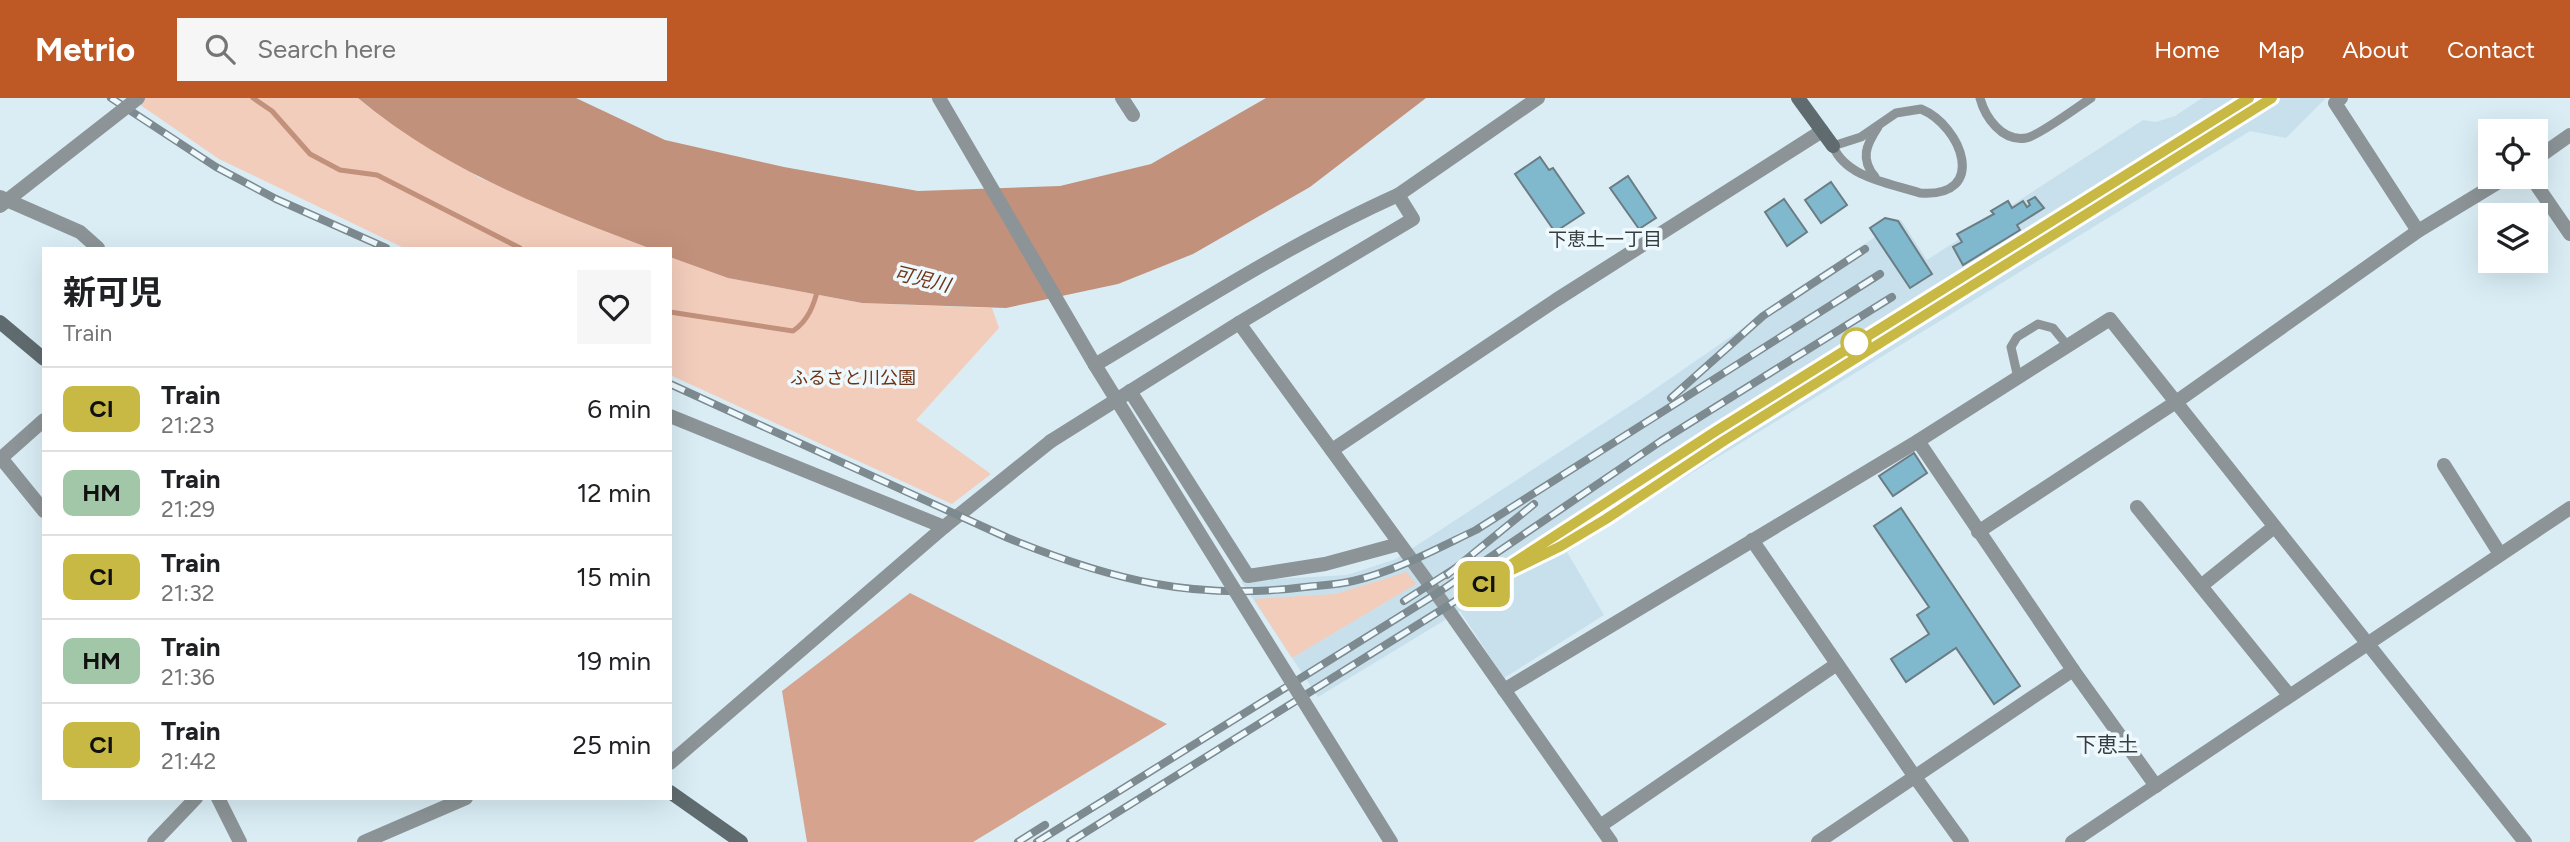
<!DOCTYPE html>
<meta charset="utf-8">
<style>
body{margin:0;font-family:Figtree,"Noto Sans JP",sans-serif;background:#f6f6f6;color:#202124;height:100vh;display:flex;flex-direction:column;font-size:26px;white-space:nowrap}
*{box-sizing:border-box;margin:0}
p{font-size:23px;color:#757577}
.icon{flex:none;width:38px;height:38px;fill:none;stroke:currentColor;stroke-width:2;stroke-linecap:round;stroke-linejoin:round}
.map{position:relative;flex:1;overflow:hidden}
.sheet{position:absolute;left:42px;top:149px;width:630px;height:553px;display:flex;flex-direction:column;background:#fff;border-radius:0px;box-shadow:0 7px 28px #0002}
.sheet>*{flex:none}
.badge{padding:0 14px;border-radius:10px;font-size:24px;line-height:46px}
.controls{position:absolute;left:2478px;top:21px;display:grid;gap:14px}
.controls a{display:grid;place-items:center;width:70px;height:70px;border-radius:0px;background:#fff;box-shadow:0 7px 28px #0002;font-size:35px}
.map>.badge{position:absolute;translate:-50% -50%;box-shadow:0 0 0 4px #fff}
.round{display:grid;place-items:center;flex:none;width:74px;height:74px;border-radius:0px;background:#f6f6f6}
.head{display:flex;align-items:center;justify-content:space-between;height:119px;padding:0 21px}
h1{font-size:33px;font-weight:700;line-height:52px}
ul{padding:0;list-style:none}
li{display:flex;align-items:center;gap:21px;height:84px;padding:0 21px;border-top:2px solid #e0e0e0}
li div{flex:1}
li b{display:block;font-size:26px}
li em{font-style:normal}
li .badge{min-width:77px;font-weight:700;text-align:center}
header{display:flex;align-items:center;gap:42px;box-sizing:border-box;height:98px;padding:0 35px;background:#be5926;color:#fff}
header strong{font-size:33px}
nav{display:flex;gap:38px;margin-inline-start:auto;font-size:24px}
.search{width:490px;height:63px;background:#f6f6f6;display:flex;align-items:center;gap:18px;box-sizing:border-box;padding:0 24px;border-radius:0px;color:#757577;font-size:26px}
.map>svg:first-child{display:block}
.built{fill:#c7e0ec}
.green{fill:#f3cdbc}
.forest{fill:#d5a38e}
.water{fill:#c2917c}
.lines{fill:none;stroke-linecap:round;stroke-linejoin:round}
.stream{stroke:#c2917c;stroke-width:5}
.building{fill:#80b8ce;stroke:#6b7c83;stroke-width:2}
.service{stroke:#8c9497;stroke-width:9}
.minor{stroke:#8c9497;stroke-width:14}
.tertiary{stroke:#8c9497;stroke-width:14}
.secondary{stroke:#606b6f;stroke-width:14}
.rail-casing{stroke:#7d8a8f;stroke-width:8}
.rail{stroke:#eef9fe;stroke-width:5;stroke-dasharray:16;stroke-linecap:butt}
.tertiary-bridge{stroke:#8c9497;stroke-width:14}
.line-casing{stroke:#fff;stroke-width:16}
.line{stroke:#c7b944;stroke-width:10}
.stop-dot{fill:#fff;stroke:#c7b944;stroke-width:3.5}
.labels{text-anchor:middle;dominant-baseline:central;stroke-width:7;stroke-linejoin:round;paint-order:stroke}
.park-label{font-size:18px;fill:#6e3112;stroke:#eef9fe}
.neighbourhood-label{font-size:19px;fill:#363e41;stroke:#eef9fe}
.water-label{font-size:19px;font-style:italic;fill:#703315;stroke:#eef9fe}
.quarter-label{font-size:21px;fill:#363e41;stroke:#eef9fe}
</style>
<header>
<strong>Metrio</strong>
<div class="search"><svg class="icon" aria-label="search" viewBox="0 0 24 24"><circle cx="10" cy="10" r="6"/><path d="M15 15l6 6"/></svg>Search here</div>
<nav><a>Home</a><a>Map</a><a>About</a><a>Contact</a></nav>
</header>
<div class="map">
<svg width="2570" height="744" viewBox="0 0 2570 744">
<rect width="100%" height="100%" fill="#daedf5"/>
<polygon class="built" points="2202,0 2326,0 2286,40 2250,33 1615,422 1567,454 1604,517 1504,580 1460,513 1318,599 1241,483 1347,477 1396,461 1642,300 1898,123 1901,122 1927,162 2143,22 2156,24 2175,18"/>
<g class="green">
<polygon points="130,0 358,0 383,20 480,80 650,150 404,150 219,61"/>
<polygon points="670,158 728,180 862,205 992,210 999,230 916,322 991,376 952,406 670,277"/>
<polygon points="1407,474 1416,486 1292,560 1254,501 1335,496"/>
</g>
<polygon class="forest" points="910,495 1167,626 973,744 807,744 782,593"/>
<path class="water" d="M358,0h218l89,42 119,27 134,24 142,-5 91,-22 115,-66h160l-116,89 -117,67 -75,30 -112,24 -144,-5 -134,-25 -58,-21v-9h-21c-101,-38 -207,-79 -291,-150z"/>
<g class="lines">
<g class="stream">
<polyline points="253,0 272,13 310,56 340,72 377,77 520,150"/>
<path d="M670,214l123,19c15,-10 21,-26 25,-43"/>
</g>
</g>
<g class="building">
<polygon points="1540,59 1549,72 1553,70 1584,115 1555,134 1515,76"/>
<polygon points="1628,78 1656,120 1639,131 1610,90"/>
<polygon points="1831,84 1847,107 1821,125 1805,102"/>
<polygon points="2035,99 2044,110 2017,127 2020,132 1963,167 1953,149 1962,144 1957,136 1994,116 1991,113 2008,103 2012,110 2023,103 2027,109 2030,107 2028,103"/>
<polygon points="1784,101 1807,134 1787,148 1765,114"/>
<polygon points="1885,120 1898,123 1932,176 1910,190 1870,130"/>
<polygon points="1914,355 1927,375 1893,398 1879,378"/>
<polygon points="1901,410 2020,588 1994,606 1956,550 1906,584 1891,561 1929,536 1917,517 1929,509 1874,428"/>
</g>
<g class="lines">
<g class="service">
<path d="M1980,0c5,19 22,44 46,40 11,-1 53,-32 65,-40"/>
<path d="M1921,11c41,17 68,89 -1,84 -30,-10 -74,-15 -87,-47l28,-9 35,-24z"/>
<path d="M1875,79c-15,-18 -9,-32 3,-50"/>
<polyline points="2018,280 2011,249 2017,239 2038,226 2053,230 2067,247"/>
</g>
<g class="minor">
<polyline points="1122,0 1133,17"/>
<polyline points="2341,0 2335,5 2418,133"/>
<polyline points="2536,61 2570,37"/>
<polyline points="2531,79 2570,136"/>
<polyline points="0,99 80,134 98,150"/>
<polyline points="1239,225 1446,509 1611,744"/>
<path d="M1095,267c99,-59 198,-123 303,-170"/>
<polyline points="1130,293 1248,478 1325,466 1399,446"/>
<polyline points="670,318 944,429"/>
<polyline points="1918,343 2073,572 2156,688"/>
<polyline points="1332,352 1556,202 1822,33"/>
<polyline points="1,360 44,413"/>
<polyline points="0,361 44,322"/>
<polyline points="2444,367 2500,456"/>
<polyline points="2137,409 2289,597"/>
<polyline points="1978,434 2176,304 2418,133 2507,79"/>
<polyline points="1752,442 1915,679 1962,744"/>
<polyline points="2201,488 2274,429"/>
<polyline points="1504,592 1918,343 2110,221 2525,744"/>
<polyline points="670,665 944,429 1051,343"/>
<polyline points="218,700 240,744"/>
<polyline points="1600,728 1837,566"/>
<polyline points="154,744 196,700"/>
<polyline points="364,744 466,700"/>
<polyline points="1818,744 2073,572"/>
</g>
<g class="tertiary">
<polyline points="939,0 1095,267"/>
<polyline points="1051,343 1239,225 1413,121 1398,97 1538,0"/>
<polyline points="2072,744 2570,410"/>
</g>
<g class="secondary">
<polyline points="1798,0 1833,48"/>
<polyline points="0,224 44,261"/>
<polyline points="670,694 741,744"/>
</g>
<g class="rail-casing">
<g id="rail">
<polyline points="111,0 216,69 276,101 386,150"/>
<path d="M670,286l338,154c103,42 186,63 297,49 16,-2 32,-2 48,-6 43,-10 83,-32 123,-51l404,-256"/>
<polyline points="1671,300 1763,218 1865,151"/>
<polyline points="1531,462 1606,421 1722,344 2272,0"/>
<polyline points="1447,477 1534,406"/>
<polyline points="1404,503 1454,471"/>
<polyline points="1018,744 1045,727"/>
<polyline points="1037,744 1436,496 1661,343 1892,199"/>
<polyline points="1070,744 1446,509 1715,333 2249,0"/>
</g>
</g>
<use href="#rail" class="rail"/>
<g class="tertiary-bridge">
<polyline points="0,108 138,0"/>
<polyline points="1095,267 1391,744"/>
</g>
</g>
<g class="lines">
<g class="line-casing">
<polyline id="line" points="2249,0 1716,333 1475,490 1561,448 1606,421 1722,344 2272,0"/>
</g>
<use href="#line" class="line"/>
</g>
<circle class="stop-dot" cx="1856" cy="245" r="14"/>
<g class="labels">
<g class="park-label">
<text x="853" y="280">ふるさと川公園</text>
</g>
<g class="neighbourhood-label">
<text x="1605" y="141">下恵土一丁目</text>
</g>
<g class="water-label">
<text transform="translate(922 181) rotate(14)">可児川</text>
</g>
<g class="quarter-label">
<text x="2107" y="646">下恵土</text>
</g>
</g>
</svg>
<div class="controls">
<a><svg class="icon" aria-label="locate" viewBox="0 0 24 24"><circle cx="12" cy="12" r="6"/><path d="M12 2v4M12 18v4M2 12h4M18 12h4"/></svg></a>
<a><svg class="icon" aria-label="layers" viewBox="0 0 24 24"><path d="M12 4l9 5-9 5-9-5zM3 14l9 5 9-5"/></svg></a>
</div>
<b class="badge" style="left:1484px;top:486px;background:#c7b944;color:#111">CI</b>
<section class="sheet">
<div class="head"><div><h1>新可児</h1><p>Train</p></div><a class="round"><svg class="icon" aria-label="heart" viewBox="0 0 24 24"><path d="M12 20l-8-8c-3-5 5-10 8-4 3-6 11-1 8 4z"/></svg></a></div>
<ul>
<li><span class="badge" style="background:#c7b944;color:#111">CI</span><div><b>Train</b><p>21:23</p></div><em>6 min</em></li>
<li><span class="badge" style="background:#a2c7a8;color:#111">HM</span><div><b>Train</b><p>21:29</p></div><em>12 min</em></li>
<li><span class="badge" style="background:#c7b944;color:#111">CI</span><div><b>Train</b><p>21:32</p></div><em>15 min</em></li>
<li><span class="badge" style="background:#a2c7a8;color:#111">HM</span><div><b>Train</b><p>21:36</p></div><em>19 min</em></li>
<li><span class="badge" style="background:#c7b944;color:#111">CI</span><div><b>Train</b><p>21:42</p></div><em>25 min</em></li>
</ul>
</section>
</div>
